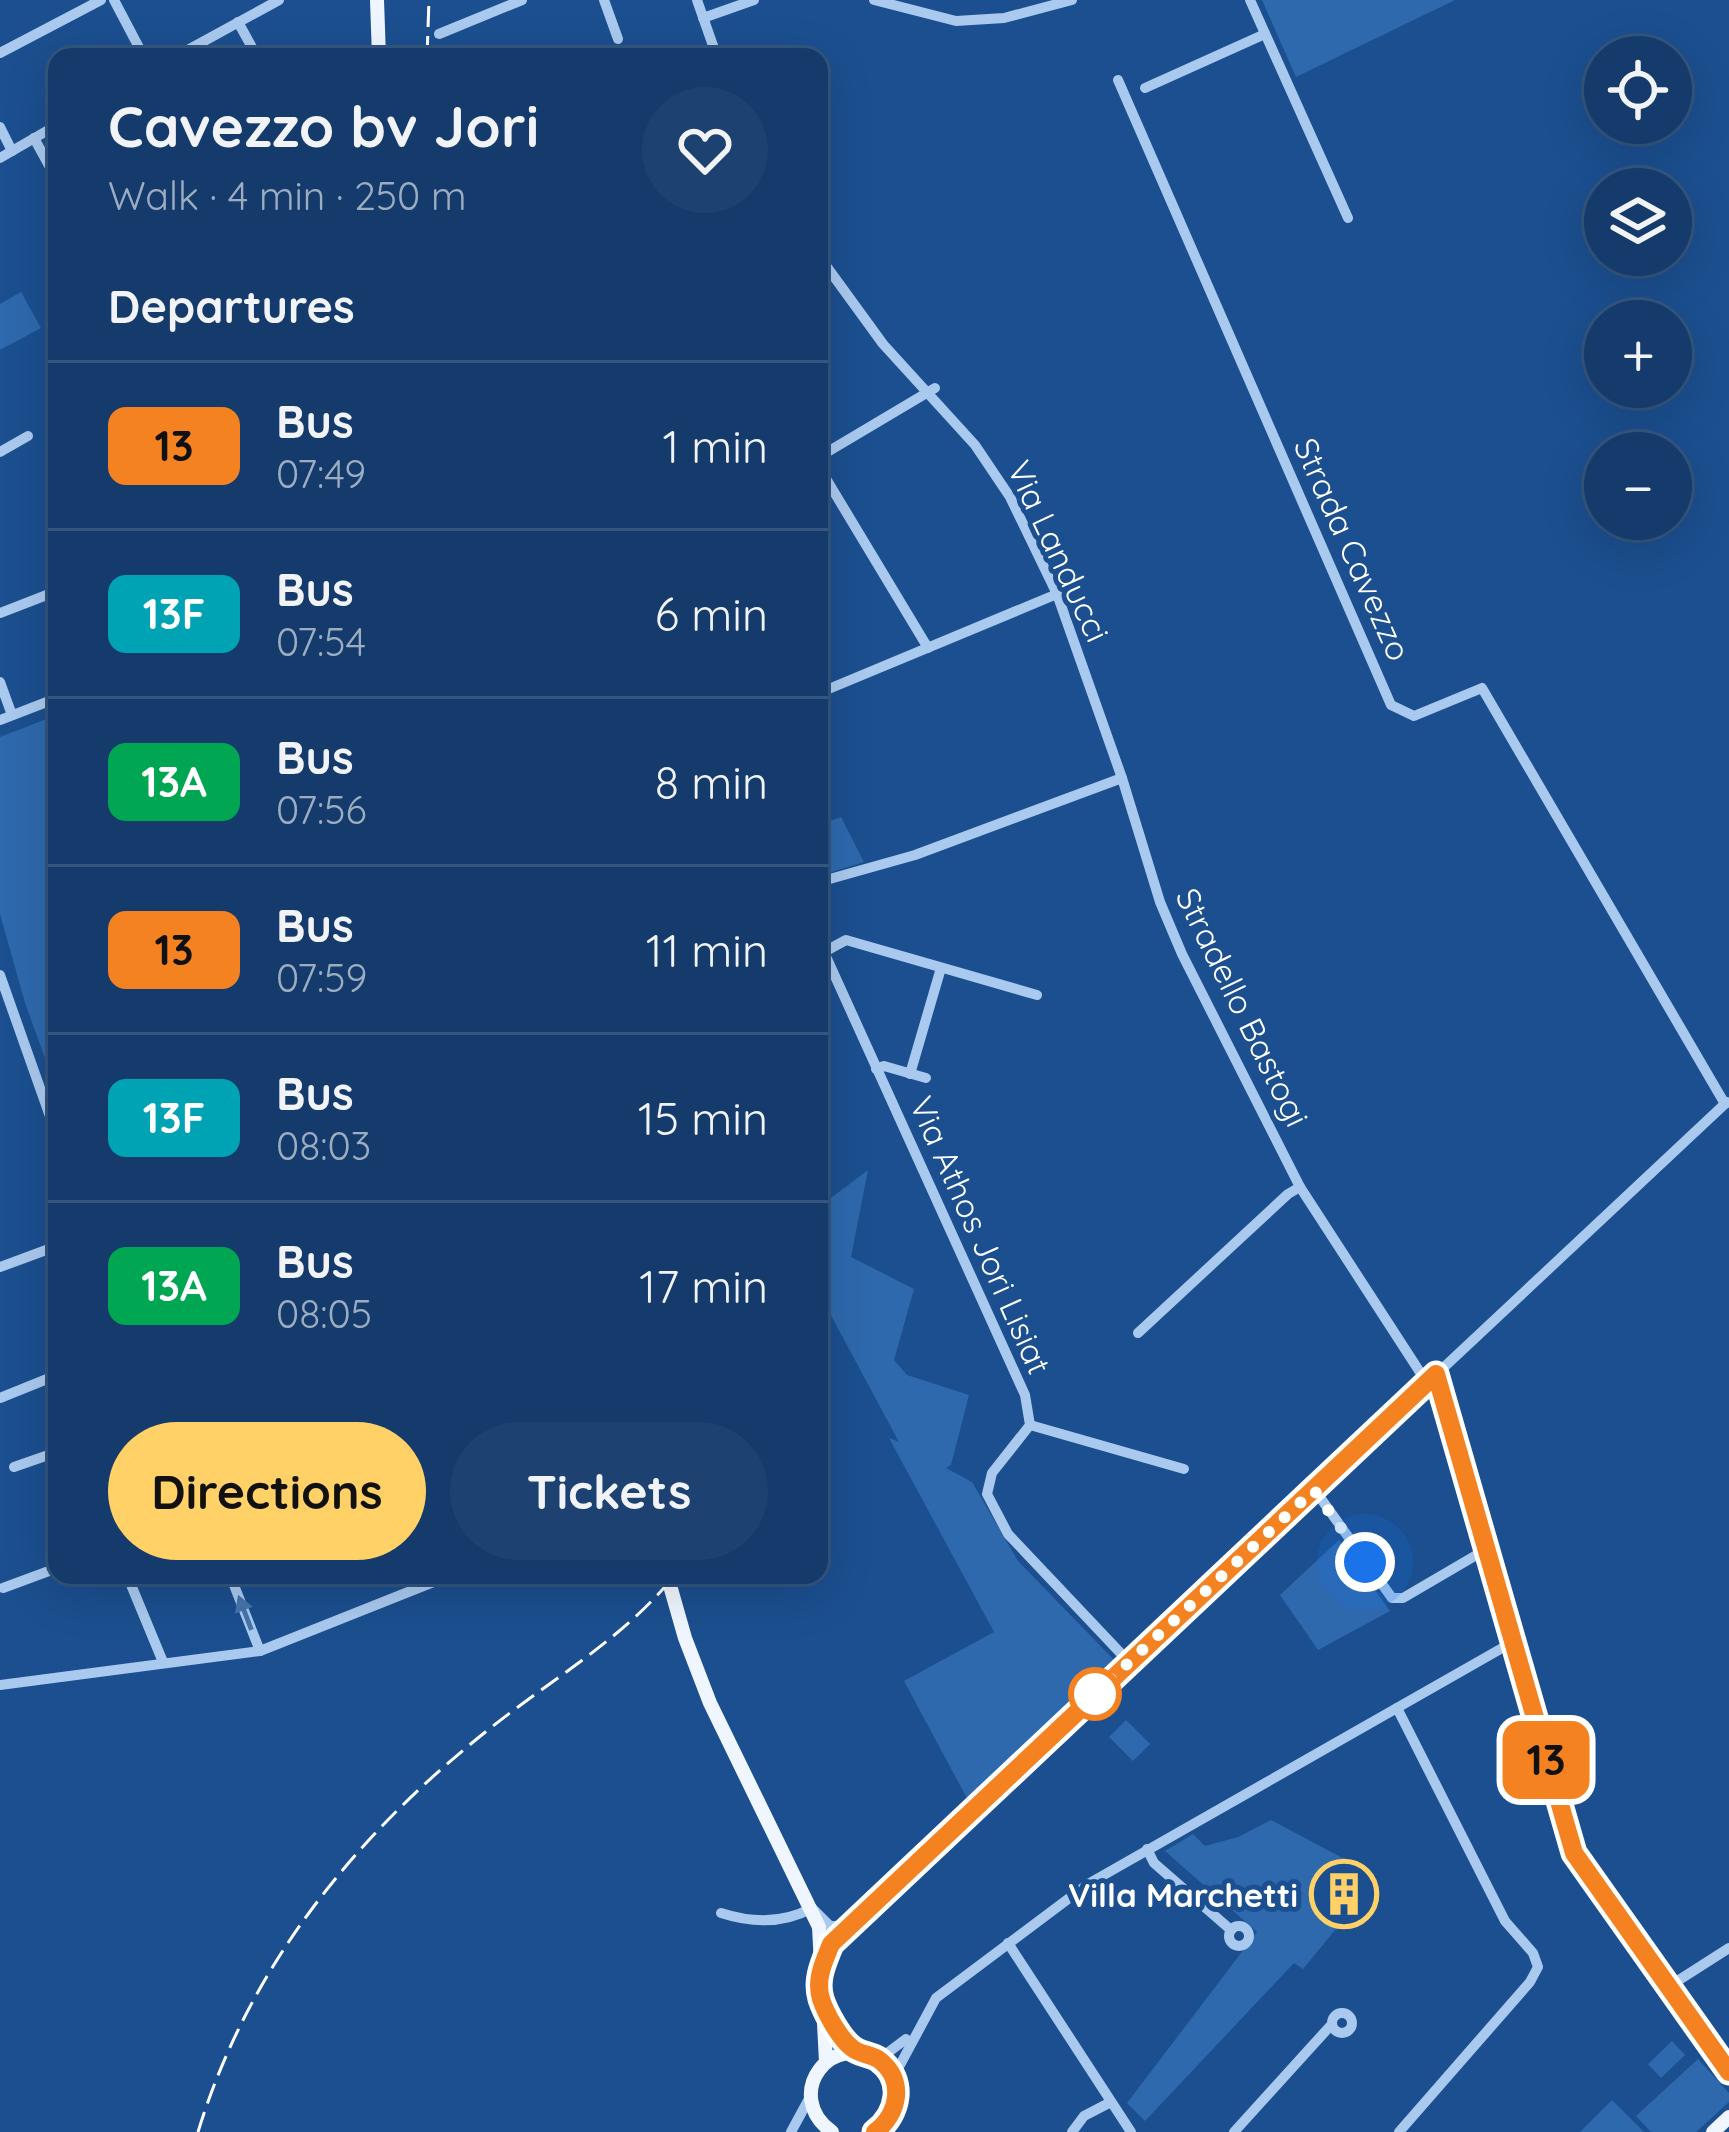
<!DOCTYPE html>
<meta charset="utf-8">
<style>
body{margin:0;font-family:Quicksand,sans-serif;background:#1d4271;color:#f1f3f6;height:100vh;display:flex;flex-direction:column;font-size:45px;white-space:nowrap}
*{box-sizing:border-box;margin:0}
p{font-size:39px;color:#9dadc1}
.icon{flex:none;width:66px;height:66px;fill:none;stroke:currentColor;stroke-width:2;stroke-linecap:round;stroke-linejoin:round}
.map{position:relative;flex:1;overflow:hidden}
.drawer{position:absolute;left:48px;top:48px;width:780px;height:1536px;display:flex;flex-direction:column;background:#143b6b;border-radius:24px;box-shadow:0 12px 48px #0002,0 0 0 3px #33557e}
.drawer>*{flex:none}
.badge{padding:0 24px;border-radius:18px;font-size:42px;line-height:78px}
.tools{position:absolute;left:1584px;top:36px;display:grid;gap:24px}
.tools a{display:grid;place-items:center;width:108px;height:108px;border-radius:50%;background:#143b6b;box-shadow:0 12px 48px #0002,0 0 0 3px #33557e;font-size:60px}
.you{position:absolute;width:60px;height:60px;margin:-30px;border:9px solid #fff;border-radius:50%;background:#1a73e8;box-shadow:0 0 0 18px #1a73e833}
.map>.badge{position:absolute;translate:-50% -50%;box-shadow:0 0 0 6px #fff}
h2{padding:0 60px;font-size:45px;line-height:108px}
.round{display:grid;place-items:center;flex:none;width:126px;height:126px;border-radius:63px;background:#1d4271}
.overview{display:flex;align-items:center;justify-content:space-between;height:204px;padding:0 60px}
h1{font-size:57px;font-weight:700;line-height:90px}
.cta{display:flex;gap:24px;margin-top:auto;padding:24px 60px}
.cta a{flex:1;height:138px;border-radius:72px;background:#ffd166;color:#111;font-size:48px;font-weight:700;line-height:138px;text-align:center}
.cta a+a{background:#1d4271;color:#f1f3f6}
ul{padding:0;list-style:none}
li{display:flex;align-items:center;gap:36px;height:168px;padding:0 60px;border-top:3px solid #33557e}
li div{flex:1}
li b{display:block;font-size:45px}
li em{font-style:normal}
li .badge{min-width:132px;font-weight:700;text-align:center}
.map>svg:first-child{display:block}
.green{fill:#2e69ad}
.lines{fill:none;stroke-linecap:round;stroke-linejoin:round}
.minor{stroke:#a9c9ee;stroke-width:10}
.major{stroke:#f0f6ff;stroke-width:14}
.rail{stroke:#fff;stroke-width:3;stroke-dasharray:21 9;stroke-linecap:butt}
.oneway{fill:#4674ac}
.line-casing{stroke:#fff;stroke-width:27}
.line{stroke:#f58220;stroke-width:18}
.walk{stroke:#fff;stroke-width:12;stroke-dasharray:0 21.6}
.stop-dot{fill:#fff;stroke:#f58220;stroke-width:6}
.labels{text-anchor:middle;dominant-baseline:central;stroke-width:10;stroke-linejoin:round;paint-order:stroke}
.street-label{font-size:33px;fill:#fff;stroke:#1b4f8f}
.poi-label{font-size:33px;font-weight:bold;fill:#fff;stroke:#1b4f8f;text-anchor:end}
</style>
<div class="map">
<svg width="1729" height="2132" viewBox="0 0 1729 2132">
<rect width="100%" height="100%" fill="#1b4f8f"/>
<g class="green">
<polygon points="1262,0 1455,0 1296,77"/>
<polygon points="21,292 41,328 0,350 0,304"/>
<polygon points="57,715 57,1091 25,1003 0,914 0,737"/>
<polygon points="841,817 864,862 819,876 819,825"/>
<polygon points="868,1170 851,1257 914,1289 894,1360 907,1375 969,1395 951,1465 946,1468 972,1482 1018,1561 1118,1664 969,1802 904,1681 994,1632 889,1438 899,1442 819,1293 819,1207"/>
<polygon points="1339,1540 1390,1611 1318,1650 1280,1595"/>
<polygon points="1126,1720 1150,1744 1133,1761 1109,1737"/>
<polygon points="1271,1820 1369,1872 1373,1884 1303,1969 1294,1963 1145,2121 1127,2103 1257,1932 1165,1851 1193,1834 1205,1846 1238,1837"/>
<polygon points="1672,2041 1685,2055 1661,2078 1648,2064"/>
<polygon points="1698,2059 1729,2093 1729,2102 1696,2132 1651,2132 1636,2116"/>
<polygon points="1612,2100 1644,2132 1580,2132"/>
</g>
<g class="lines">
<g class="minor">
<polyline points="114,0 144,57"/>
<polyline points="604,0 618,39"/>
<polyline points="697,0 717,57"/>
<polyline points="874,0 956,21 1004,18 1072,0"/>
<polyline points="1250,0 1348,218"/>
<polyline points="703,18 754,0"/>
<polyline points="238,22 254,51 244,57"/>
<polyline points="439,34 522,0"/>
<polyline points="0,53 101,0"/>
<polyline points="175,57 279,0"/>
<polyline points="1118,80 1391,705 1414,716 1482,688 1725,1104"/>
<polyline points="1145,88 1265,34"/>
<polyline points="0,127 12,151"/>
<polyline points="34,138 57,180"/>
<polyline points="0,158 57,125"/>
<polyline points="819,256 883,344 975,445 1010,497 1057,594 1122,778 1160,902 1182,954 1300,1187 1427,1383"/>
<polyline points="0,452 28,436"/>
<polyline points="819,457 935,388"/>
<polyline points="819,467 928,648"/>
<polyline points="0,613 57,591"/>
<polyline points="0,682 12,715"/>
<polyline points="819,693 1057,594"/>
<polyline points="0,720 57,698"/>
<polyline points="819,882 915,855 1122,778"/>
<polyline points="819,941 1025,1395 1030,1425 992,1473 987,1494 1008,1534 1129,1662"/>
<polyline points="824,952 846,940 1037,995"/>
<polyline points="0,975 57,1136"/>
<polyline points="876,1069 884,1066 926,1078"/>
<polyline points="910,1074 941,968"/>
<polyline points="0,1267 57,1246"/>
<polyline points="1138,1333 1288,1194 1300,1187"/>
<polyline points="1436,1374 1574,1853 1729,2072"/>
<polyline points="0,1398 57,1375"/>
<polyline points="1030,1425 1184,1469"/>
<polyline points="14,1467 57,1452"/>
<polyline points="1314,1489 1392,1598 1403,1598 1485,1550"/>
<polyline points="127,1575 163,1662"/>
<polyline points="230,1575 260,1651"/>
<polyline points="3,1588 57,1568"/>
<polyline points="0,1685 260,1651 451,1575"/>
<polyline points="1397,1708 1505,1921 1533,1953 1538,1967 1530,1982 1399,2132"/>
<polyline points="1147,1849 1154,1863 1231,1930"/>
<path d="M721,1913c31,10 62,11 91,-5l18,18h15"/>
<circle cx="1239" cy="1936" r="10"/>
<polyline points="1008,1943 1131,2132"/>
<polyline points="822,1966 840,1933 1727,1102"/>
<polyline points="1668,1987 1729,1948"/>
<circle cx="1342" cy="2023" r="10"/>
<polyline points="871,2056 886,2054 906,2039"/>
<polyline points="893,2078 936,1998 1088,1884 1511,1643"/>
<polyline points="791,2132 810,2097"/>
<polyline points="1072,2132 1084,2116 1109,2103"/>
<polyline points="1234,2132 1332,2024"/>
</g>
<g class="major">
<polyline points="377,0 379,57"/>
<polyline points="667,1575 685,1638 710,1703 819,1927 826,2062"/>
<polyline points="822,2002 856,2052"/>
<path d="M832,2132c-51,-37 0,-106 51,-68 19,24 16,49 -8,68"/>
<polyline points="1713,2132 1729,2117"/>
</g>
<g class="rail">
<polyline points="427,57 429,0"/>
<path d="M198,2132c51,-167 160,-300 295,-406 62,-49 131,-88 182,-151"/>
</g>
</g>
<defs><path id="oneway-solid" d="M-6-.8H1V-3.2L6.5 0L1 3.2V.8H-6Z" transform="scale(3)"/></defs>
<use class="oneway" href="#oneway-solid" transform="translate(245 1613) rotate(-111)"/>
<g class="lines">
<g class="line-casing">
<path id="line" d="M875,2132c24,-18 31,-53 3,-73 -9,-5 -19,-5 -26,-11 -12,-9 -26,-34 -31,-49 -6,-20 3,-37 10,-55l605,-570 138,479 155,219"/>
</g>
<use href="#line" class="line"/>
<polyline class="walk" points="1095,1694 1314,1490 1365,1562"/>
</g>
<defs>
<g id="building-ring" transform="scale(3.45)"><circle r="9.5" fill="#1b4f8f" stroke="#ffd166" stroke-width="1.5"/><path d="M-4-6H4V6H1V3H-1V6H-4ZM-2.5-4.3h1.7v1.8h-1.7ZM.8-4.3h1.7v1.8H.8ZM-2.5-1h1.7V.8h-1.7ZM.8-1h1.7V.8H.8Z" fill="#ffd166"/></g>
</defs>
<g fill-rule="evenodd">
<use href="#building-ring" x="1344" y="1894"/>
</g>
<circle class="stop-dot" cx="1095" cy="1694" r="24"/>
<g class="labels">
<g class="street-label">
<text transform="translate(1353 549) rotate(66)">Strada Cavezzo</text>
<text transform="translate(1059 551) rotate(65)">Via Landucci</text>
<text transform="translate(1243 1007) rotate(64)">Stradello Bastogi</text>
<text transform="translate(981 1235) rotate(66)">Via Athos Jori Lisiat</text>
</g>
<g class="poi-label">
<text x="1298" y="1894">Villa Marchetti</text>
</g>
</g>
</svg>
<div class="tools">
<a><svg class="icon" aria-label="locate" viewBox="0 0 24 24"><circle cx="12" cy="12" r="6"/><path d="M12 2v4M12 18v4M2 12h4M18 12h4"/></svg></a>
<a><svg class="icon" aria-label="layers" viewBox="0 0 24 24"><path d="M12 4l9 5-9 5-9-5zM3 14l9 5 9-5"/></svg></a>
<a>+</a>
<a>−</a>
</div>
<div class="you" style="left:1365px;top:1562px"></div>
<b class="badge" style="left:1546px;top:1760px;background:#f58220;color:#111">13</b>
<section class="drawer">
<div class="overview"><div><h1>Cavezzo bv Jori</h1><p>Walk · 4 min · 250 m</p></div><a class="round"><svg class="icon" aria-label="heart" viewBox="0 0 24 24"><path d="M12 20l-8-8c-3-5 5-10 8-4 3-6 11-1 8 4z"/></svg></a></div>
<h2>Departures</h2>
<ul>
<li><span class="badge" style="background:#f58220;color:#111">13</span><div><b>Bus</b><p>07:49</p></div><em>1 min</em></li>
<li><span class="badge" style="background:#00a3b4;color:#fff">13F</span><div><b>Bus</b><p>07:54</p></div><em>6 min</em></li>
<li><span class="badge" style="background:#00a651;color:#fff">13A</span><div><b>Bus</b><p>07:56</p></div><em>8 min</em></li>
<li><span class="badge" style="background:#f58220;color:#111">13</span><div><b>Bus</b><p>07:59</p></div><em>11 min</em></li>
<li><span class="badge" style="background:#00a3b4;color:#fff">13F</span><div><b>Bus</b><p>08:03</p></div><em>15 min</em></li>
<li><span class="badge" style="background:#00a651;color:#fff">13A</span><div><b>Bus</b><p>08:05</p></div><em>17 min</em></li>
</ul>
<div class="cta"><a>Directions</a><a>Tickets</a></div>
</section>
</div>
